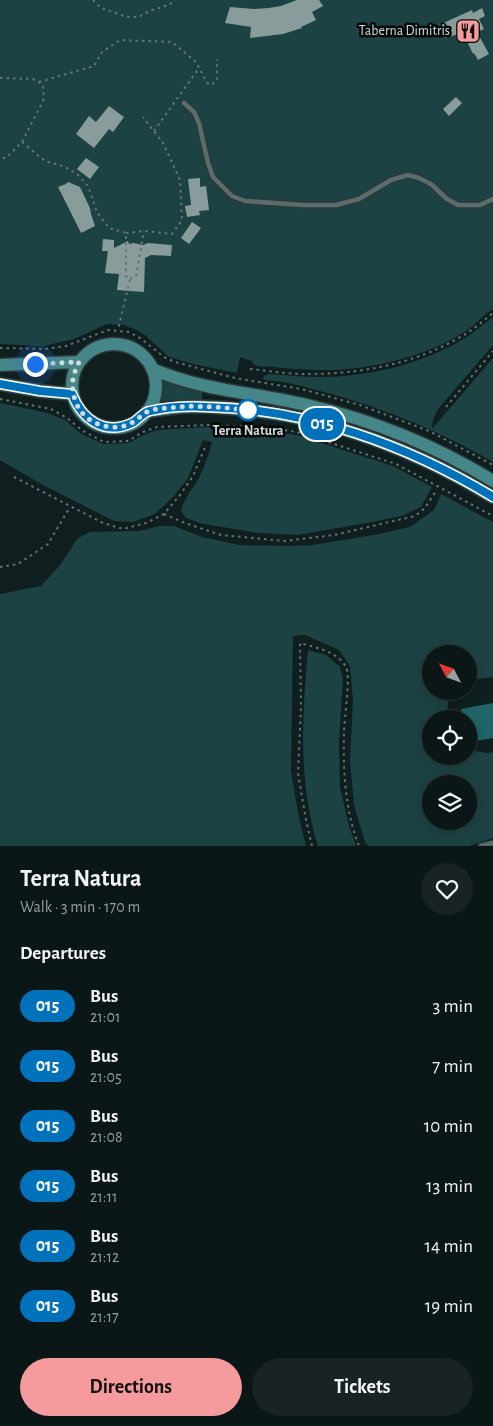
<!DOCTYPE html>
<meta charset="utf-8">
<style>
body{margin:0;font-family:"Alegreya Sans",sans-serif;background:#192324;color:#f1f3f6;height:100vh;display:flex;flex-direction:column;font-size:19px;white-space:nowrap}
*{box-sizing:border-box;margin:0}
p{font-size:16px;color:#9a9fa1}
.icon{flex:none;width:28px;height:28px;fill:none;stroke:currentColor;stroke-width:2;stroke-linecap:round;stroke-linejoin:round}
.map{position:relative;height:846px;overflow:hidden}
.details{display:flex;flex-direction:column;background:#0b1617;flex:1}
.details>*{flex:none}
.badge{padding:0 10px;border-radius:16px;font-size:18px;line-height:32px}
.needle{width:32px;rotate:311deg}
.tools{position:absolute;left:422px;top:645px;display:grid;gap:10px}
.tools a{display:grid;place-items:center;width:55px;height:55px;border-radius:50%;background:#0b1617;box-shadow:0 2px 12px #0003,0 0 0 1px #2b3536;font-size:25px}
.you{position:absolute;width:25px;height:25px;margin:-12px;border:4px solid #fff;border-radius:50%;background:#1a73e8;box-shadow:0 0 0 8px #1a73e833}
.map>.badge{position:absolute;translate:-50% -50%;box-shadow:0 0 0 2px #fff}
h2{padding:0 20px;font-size:19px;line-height:45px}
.round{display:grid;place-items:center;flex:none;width:52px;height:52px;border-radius:26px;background:#192324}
.summary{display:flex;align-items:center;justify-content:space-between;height:85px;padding:0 20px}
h1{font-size:24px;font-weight:700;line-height:38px}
.primary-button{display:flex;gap:10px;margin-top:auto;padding:10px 20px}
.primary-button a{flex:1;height:58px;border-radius:30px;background:#f59b9d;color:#111;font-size:20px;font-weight:700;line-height:58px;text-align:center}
.primary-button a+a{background:#192324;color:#f1f3f6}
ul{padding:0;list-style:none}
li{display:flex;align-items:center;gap:15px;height:60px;padding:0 20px}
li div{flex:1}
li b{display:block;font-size:19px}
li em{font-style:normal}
li .badge{min-width:55px;font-weight:700;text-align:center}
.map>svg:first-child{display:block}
.green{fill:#1d4243;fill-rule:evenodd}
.water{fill:#1f6567}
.building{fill:#899c9c}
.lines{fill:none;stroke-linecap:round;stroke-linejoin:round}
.service-casing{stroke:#2e3738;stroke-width:7}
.secondary-casing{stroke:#2e3738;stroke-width:15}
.path{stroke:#667373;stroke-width:2;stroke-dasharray:2.5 4;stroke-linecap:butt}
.service{stroke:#5a6c6c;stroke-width:4.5}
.secondary{stroke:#458789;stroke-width:12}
.line-casing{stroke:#fff;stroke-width:11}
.line{stroke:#0072bc;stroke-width:8}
.walk{stroke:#d3dddd;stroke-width:5;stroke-dasharray:0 9}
.stop-dot{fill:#fff;stroke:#0072bc;stroke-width:2.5}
.labels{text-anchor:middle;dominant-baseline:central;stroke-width:5;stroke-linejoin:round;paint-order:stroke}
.poi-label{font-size:14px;fill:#d3dddd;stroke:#030707;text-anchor:end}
.stop-label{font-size:14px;font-weight:bold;fill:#d3dddd;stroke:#030707}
</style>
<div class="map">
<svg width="493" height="846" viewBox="0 0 493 846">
<rect width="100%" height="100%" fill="#0f1e1f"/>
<g class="green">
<path d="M0,0h493v309c-10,6 -17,15 -27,22 -40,26 -98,40 -146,39 -21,0 -41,-3 -62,-4l-5,-2 -1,-3 -12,-4 -3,16 -44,-9 -24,-7 -23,-21 -7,-5 -15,-6 -17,-1 -33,15 -30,7 -44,-2z"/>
<path d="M493,317v28l-55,64 -5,10 -1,10 61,-71v104c-52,-30 -104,-52 -162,-68 -21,-6 -45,-13 -67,-14l-1,-2 2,-3 5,-1c16,1 33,3 49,3 50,0 104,-13 146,-39 10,-6 18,-14 28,-21z"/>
<polygon points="160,380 202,392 202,400 158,401 161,386"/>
<path d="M0,403l48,10 17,7 15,13 23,11 26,-1 12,-7 16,-6 50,-3 54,3 36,5 96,31 39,21 -11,20 -17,8 -26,6 -81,14 -38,-2 -56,-9 -17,-6 -5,-7c4,-16 12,-21 19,-35 5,-11 9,-22 12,-34l-9,-2 -15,38 -14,18 -19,18 -22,8 -19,-1 -73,-37 -41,-24z"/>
<path d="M441,494l52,28v155l-24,3v-26h-38v37h22l-4,4 -3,24h-15v37h38v-6l18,3 6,-1v86l-24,8h-101l-3,-4 -11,-37 -4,-43 3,-62 -3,-34 -11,-16 -34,-15 -12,1 -2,135 8,47 7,28h-306v-252l41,-8 19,-21 18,-27 12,-6 50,-1 19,-5h15l28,11 37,8 52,1 22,-1 61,-10 36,-8 24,-17zM431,784h38v37h-38z"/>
<path d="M308,650l18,5 14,12 3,12 -4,61 1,47 9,39 7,20h-38c-20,-63 -16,-131 -10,-196z"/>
</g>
<polygon class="water" points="493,703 493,738 469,742 469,719 463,719 461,709"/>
<g class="building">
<polygon points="297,0 319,0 323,6 312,12 316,20 301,27 302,28 283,34 250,38 251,27 225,23 230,7 254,9 269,8 281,6"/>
<polygon points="482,8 485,16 479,19 484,29 477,32 489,54 478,60 474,53 473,54 463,33 444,38 439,25 472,10 473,13"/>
<polygon points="456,97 462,103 449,116 443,109"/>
<polygon points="109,106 124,117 113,132 109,129 94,148 76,134 89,116 96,122"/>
<polygon points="86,158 99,167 90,179 77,169"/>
<polygon points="200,178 200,187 206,186 209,210 199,211 200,215 187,217 185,206 191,205 188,179"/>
<polygon points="68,182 80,187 90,208 91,214 95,226 81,233 58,187 66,184"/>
<polygon points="192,222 201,228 189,244 181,238"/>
<polygon points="103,239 114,240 114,248 128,241 129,244 133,243 143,245 148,243 172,245 171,256 151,255 145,258 144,292 117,290 119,274 105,273 108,251 102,251"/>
</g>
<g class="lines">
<g class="service-casing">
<g id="service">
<polyline points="184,103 194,112 199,123 208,163 213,177 232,196 245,201 303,205 336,205 359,199 391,180 408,175 419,178 431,184 447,199 458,205 480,205 493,199"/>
<polyline points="481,846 493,843"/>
</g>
</g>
<g class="secondary-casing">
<g id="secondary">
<circle cx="114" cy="386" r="42"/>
<polyline points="0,365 79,362"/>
<path d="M152,369c51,22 106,24 159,37 64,15 125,40 182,75"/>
<polyline points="0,384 40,391 72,394"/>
<path d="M147,411c12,-1 23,-3 35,-4 22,-2 46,1 68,3 87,10 169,42 243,87"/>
</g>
</g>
<g class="path">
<polyline points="93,0 101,8 127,17 139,17 149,11 169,5 175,0"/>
<polyline points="0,78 33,79 39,82 43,86 44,99 22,142 7,157 0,159"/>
<polyline points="39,82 94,66 102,52 120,40 172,42 196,62 207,83 212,85 217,79 217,59"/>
<polyline points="154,131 199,68"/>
<polyline points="22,142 45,161 63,166 77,174 88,186 97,212 109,228 126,233 126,276 130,279 118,330"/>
<polyline points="126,233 144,231 172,234 182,220 180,180 163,143 143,117"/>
<polyline points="130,279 136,276 144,231"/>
<polyline points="0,348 45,349 66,346 108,330 129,332 140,338 164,357 175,362 235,378 301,389 360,405 429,431 493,465"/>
<path d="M250,369c19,2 38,5 57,5 53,0 109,-10 155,-38 11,-6 21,-15 31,-23"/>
<polyline points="0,399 51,409 67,418 83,431 104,442 128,441 143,432 157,427 207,425 263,427 297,432 396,464 493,516"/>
<polyline points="446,407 493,351"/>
<polyline points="14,477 103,523 123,529 146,523 164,514 180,495 193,476 206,445"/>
<polyline points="164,514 185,523 221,535 285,541 334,535 415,516 425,508 436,491"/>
<polyline points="0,567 18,564 48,544 70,507"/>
<path d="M312,846l-6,-26 -8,-47 3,-66 -1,-64c17,5 37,8 46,24 5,9 -2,52 -2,65 -1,38 1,79 15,114"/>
</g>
<use href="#service" class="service"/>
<use href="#secondary" class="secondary"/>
</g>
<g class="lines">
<g class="line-casing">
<path id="line" d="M0,384l40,7 32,3c10,25 32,42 60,29 6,-3 11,-11 18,-12 18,-4 38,-5 57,-4 101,2 200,38 286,90"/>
</g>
<use href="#line" class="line"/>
<path class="walk" d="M35,364l44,-2c-7,14 -9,26 -3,40 7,22 38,32 57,20 6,-3 10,-9 16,-11 8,-3 21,-3 30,-4 23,-2 46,1 69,3"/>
</g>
<defs>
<g id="restaurant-square" transform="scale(1.25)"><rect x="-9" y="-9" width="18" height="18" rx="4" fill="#f59b9d" stroke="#030707"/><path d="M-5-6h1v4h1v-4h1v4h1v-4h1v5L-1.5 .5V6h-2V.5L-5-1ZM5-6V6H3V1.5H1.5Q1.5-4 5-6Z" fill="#111"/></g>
</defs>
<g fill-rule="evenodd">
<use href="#restaurant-square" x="468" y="31"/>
</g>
<circle class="stop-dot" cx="248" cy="410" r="10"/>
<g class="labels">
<g class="poi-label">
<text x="450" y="31">Taberna Dimitris</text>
</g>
<g class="stop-label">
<text x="248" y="431">Terra Natura</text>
</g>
</g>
</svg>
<div class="tools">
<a><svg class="needle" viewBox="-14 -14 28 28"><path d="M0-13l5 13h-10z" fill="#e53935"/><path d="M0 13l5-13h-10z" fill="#9a9fa1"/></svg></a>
<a><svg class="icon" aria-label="locate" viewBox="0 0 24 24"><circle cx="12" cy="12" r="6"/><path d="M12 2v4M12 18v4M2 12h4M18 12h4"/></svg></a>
<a><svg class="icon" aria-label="layers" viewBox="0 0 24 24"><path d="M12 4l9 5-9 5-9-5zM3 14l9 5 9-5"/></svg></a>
</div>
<div class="you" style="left:35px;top:364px"></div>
<b class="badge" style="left:322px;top:424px;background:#0072bc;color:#fff">015</b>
</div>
<section class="details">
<div class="summary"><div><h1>Terra Natura</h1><p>Walk · 3 min · 170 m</p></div><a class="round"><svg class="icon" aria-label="heart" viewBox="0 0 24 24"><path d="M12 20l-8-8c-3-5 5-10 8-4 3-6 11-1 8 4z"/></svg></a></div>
<h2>Departures</h2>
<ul>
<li><span class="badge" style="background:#0072bc;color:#fff">015</span><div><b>Bus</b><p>21:01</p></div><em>3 min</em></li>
<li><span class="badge" style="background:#0072bc;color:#fff">015</span><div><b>Bus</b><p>21:05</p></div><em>7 min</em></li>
<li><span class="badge" style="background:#0072bc;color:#fff">015</span><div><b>Bus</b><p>21:08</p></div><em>10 min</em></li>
<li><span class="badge" style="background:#0072bc;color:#fff">015</span><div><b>Bus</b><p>21:11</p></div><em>13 min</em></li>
<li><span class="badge" style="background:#0072bc;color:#fff">015</span><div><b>Bus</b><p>21:12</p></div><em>14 min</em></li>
<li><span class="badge" style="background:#0072bc;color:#fff">015</span><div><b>Bus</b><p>21:17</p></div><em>19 min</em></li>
</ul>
<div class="primary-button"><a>Directions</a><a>Tickets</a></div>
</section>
